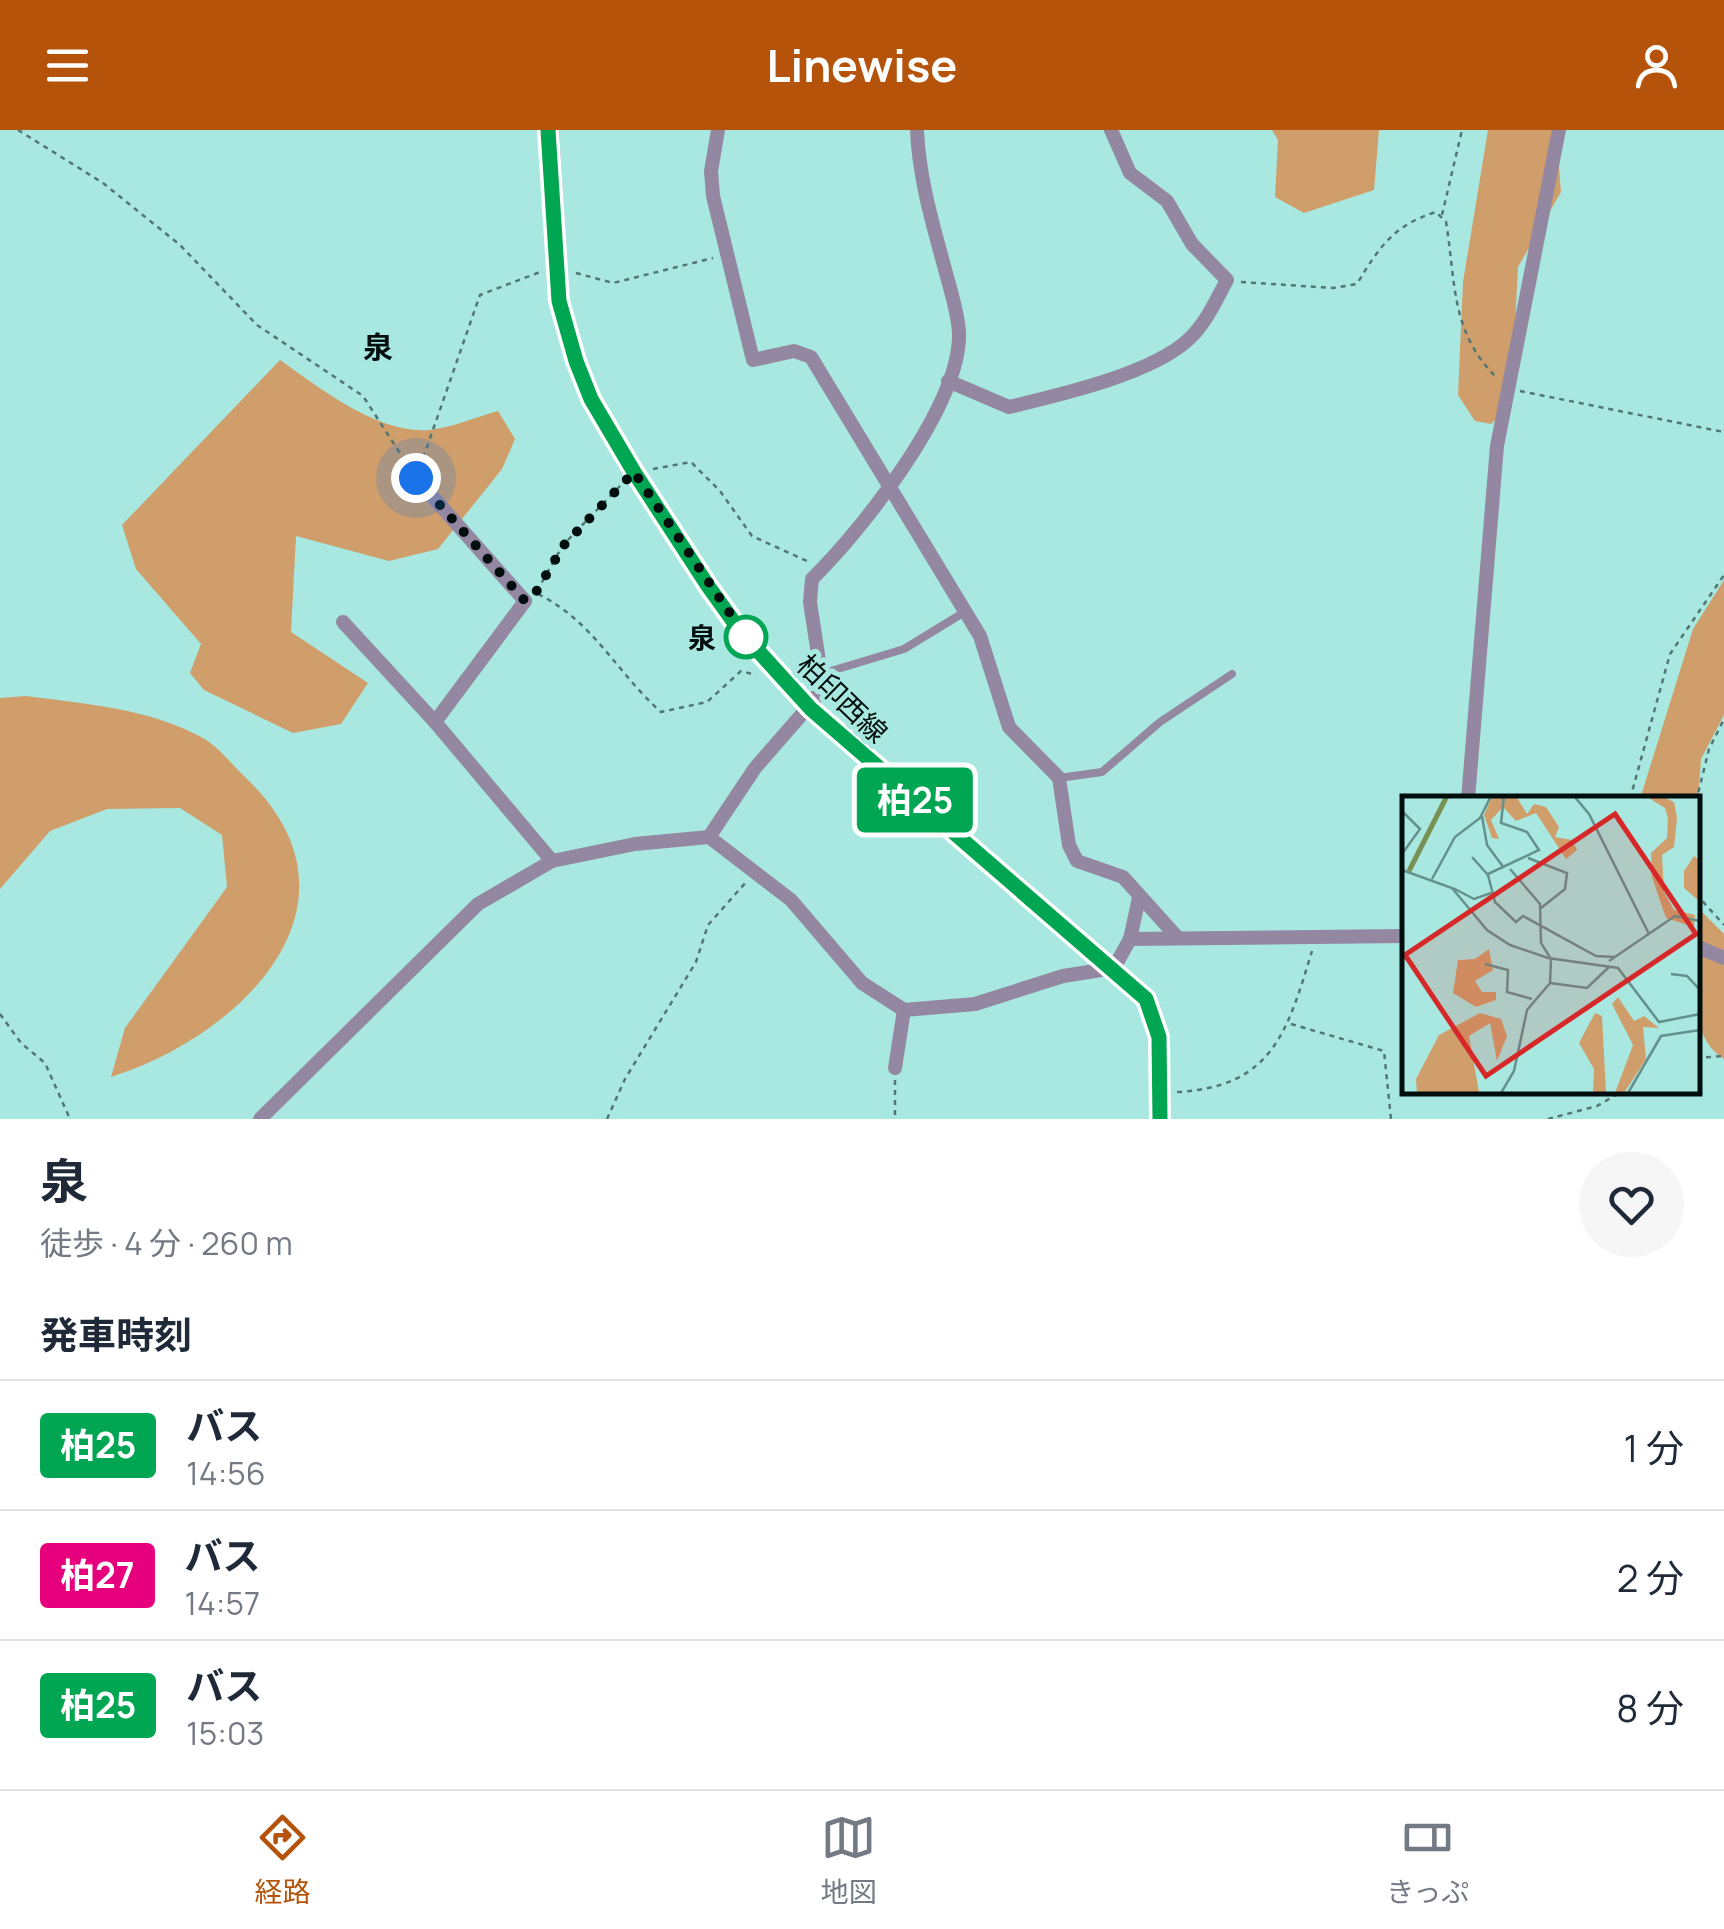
<!DOCTYPE html>
<html lang="ja">
<meta charset="utf-8">
<style>
body{margin:0;font-family:Manrope,"Noto Sans JP",sans-serif;background:#f6f6f7;color:#1f2937;height:100vh;display:flex;flex-direction:column;font-size:38px;white-space:nowrap}
*{box-sizing:border-box;margin:0}
p{font-size:32px;color:#747a83}
.icon{flex:none;width:55px;height:55px;fill:none;stroke:currentColor;stroke-width:2;stroke-linecap:round;stroke-linejoin:round}
.map{position:relative;height:989px;overflow:hidden}
.drawer{display:flex;flex-direction:column;background:#fff;flex:1}
.drawer>*{flex:none}
.badge{padding:0 20px;border-radius:8px;font-size:35px;line-height:65px}
.you{position:absolute;width:50px;height:50px;margin:-25px;border:8px solid #fff;border-radius:50%;background:#1a73e8;box-shadow:0 0 0 15px #1a73e833}
.map>.badge{position:absolute;translate:-50% -50%;box-shadow:0 0 0 5px #fff}
h2{padding:0 40px;font-size:38px;line-height:90px}
.round{display:grid;place-items:center;flex:none;width:105px;height:105px;border-radius:52px;background:#f6f6f7}
.headline{display:flex;align-items:center;justify-content:space-between;height:170px;padding:0 40px}
h1{font-size:48px;font-weight:700;line-height:75px}
ul{padding:0;list-style:none}
li{display:flex;align-items:center;gap:30px;height:130px;padding:0 40px;border-top:2px solid #e0e1e3}
li div{flex:1}
li b{display:block;font-size:38px}
li em{font-style:normal}
li .badge{min-width:110px;font-weight:700;text-align:center}
header{display:flex;justify-content:space-between;align-items:center;height:130px;padding:0 40px;background:#b45309;color:#fff;font-size:45px;font-weight:700}
.tab-bar{display:flex;justify-content:space-around;align-items:center;height:140px;border-top:2px solid #e0e1e3;background:#fff;font-size:28px;color:#747a83}
.tab-bar a{display:grid;justify-items:center;gap:5px}
.tab-bar .current{color:#b45309}
.map>svg:first-child{display:block}
.green{fill:#cf9e6a}
.lines{fill:none;stroke-linecap:round;stroke-linejoin:round}
.path{stroke:#517773;stroke-width:2.5;stroke-dasharray:5 5;stroke-linecap:butt}
.lane{stroke:#9487a2;stroke-width:8}
.street{stroke:#9487a2;stroke-width:14}
.secondary{stroke:#725f86;stroke-width:20}
.line-casing{stroke:#fff;stroke-width:22}
.line{stroke:#00a651;stroke-width:15}
.walk{stroke:#000f0e;stroke-width:10;stroke-dasharray:0 18}
.stop-dot{fill:#fff;stroke:#00a651;stroke-width:5}
.labels{text-anchor:middle;dominant-baseline:central;stroke-width:10;stroke-linejoin:round;paint-order:stroke}
.stop-label{font-size:28px;font-weight:bold;fill:#000f0e;stroke:#a9e8e0;text-anchor:end}
.street-label{font-size:28px;fill:#000f0e;stroke:#a9e8e0}
.neighbourhood-label{font-size:30px;font-weight:bold;fill:#000f0e;stroke:#a9e8e0}
.inset-river{fill:none;stroke:#799253;stroke-width:5}
.inset-road{fill:none;stroke:#65918c;stroke-width:2.5}
.view{fill:#d62828;fill-opacity:0.15;stroke:#d62828;stroke-width:5}
.inset-edge{fill:none;stroke:#000f0e;stroke-width:5}
</style>
<header><svg class="icon" aria-label="menu" viewBox="0 0 24 24"><path d="M4 6h16M4 12h16M4 18h16"/></svg>Linewise<svg class="icon" aria-label="person" viewBox="0 0 24 24"><circle cx="12" cy="8" r="4"/><path d="M4 21q1-7 8-7t8 7"/></svg></header>
<div class="map">
<svg width="1724" height="989" viewBox="0 0 1724 989">
<rect width="100%" height="100%" fill="#a9e8e0"/>
<g class="green">
<polygon points="1272,0 1379,0 1374,60 1304,83 1275,67 1278,10"/>
<polygon points="1488,0 1556,0 1561,62 1518,137 1511,274 1491,294 1475,291 1458,265 1463,152"/>
<path d="M280,230c40,28 97,74 149,70 22,-2 47,-13 69,-19l17,28 -13,30 -64,80 -49,12 -93,-25 -5,96 77,51 -27,41 -48,9 -89,-43 -14,-17 11,-29 -65,-75 -14,-44z"/>
<polygon points="1724,450 1724,585 1701,629 1697,684 1696,669 1640,669 1693,499"/>
<path d="M26,566c59,8 123,12 177,42 16,9 30,28 44,41 129,125 -6,257 -136,298l14,-49 102,-141 -5,-52 -42,-27 -73,1 -57,22 -50,58v-191z"/>
<path d="M1696,776l28,28v125c-44,-27 -27,-108 -28,-153z"/>
</g>
<g class="lines">
<g class="path">
<polyline points="18,0 103,53 180,115 257,195 363,266 407,334"/>
<polyline points="1442,85 1462,0"/>
<polyline points="576,143 613,153 713,128"/>
<path d="M1241,152l92,6 24,-4c22,-37 37,-59 79,-72l10,10c10,60 4,109 50,155"/>
<polyline points="1520,261 1724,302"/>
<polyline points="420,337 480,165 540,142"/>
<polyline points="653,339 691,332 720,361 752,406 809,432"/>
<polyline points="537,461 563,415 621,355"/>
<path d="M538,464c55,27 79,79 123,118l46,-10 34,-31 15,4"/>
<polyline points="1630,669 1670,524 1724,445"/>
<polyline points="1696,672 1709,619 1724,589"/>
<polyline points="1696,764 1724,795"/>
<polyline points="0,884 21,913 45,933 70,989"/>
<polyline points="1291,894 1384,921 1391,989"/>
<polyline points="1696,928 1724,926"/>
<polyline points="895,950 895,989"/>
<path d="M1177,962c95,-5 110,-59 135,-141"/>
<polyline points="607,989 625,949 696,832 708,795 747,751"/>
<polyline points="1548,989 1597,976 1621,962"/>
</g>
<g class="lane">
<polyline points="821,544 904,519 963,483"/>
<polyline points="1059,648 1102,642 1160,592 1232,544"/>
</g>
<g class="street">
<polyline points="718,0 711,41 713,66 753,230 794,221 811,227 980,506 1009,597 1059,648 1069,715 1077,731 1123,747 1177,807"/>
<path d="M948,251l61,26c50,-12 143,-33 180,-68 17,-16 27,-39 38,-59l-35,-36 -25,-43 -37,-28 -19,-43"/>
<polyline points="416,348 525,471 435,592 552,731"/>
<polyline points="343,492 435,592"/>
<polyline points="1468,669 1497,316 1559,0"/>
<polyline points="709,707 791,770 862,853 904,880 975,874 1063,846 1114,838 1130,809 1139,768"/>
<polyline points="1130,809 1404,806"/>
<polyline points="1696,816 1724,828"/>
<polyline points="895,938 904,880"/>
<path d="M260,989l218,-215 74,-43 83,-17 74,-7 46,-69 62,-71 4,-23 -11,-72 2,-23c50,-49 149,-174 147,-246 -1,-20 -8,-41 -13,-60 -13,-48 -27,-94 -29,-143"/>
</g>
<polyline class="secondary" points="549,0 559,171 576,231 591,269 633,342 708,456 741,502 811,579 1146,869 1159,907 1160,989"/>
</g>
<g class="lines">
<g class="line-casing">
<polyline id="line" points="548,0 559,171 576,231 591,269 634,342 708,456 741,502 811,579 1146,869 1159,907 1160,989"/>
</g>
<use href="#line" class="line"/>
<polyline class="walk" points="416,348 525,471 536,462 564,415 634,342 746,507"/>
</g>
<circle class="stop-dot" cx="746" cy="507" r="20"/>
<g class="labels">
<g class="stop-label">
<text x="716" y="507">泉</text>
</g>
<g class="street-label">
<text transform="translate(843 568) rotate(44)">柏印西線</text>
</g>
<g class="neighbourhood-label">
<text x="378" y="216">泉</text>
</g>
</g>
<g transform="translate(1402 666)">
<rect width="298" height="298" fill="#a9e8e0"/>
<path d="M90,0h24l11,18 7,-10 12,3 13,20 -4,10 17,3 5,10 -11,9 -30,-46 -20,8 -13,-14 -12,13 8,19 -7,-1 -8,-23zM259,0l13,6 3,16 -3,29 -12,8 2,37 10,18 21,5 -1,12 -28,-9 -14,-41 -1,-24 16,-15 1,-19 -3,-11 -18,-11zM292,60l5,4v41l-15,-13v-17zM87,153l4,21 -18,11 7,11h14v8l-20,7 -23,-14 5,-33 17,-1zM216,201l16,24 10,-5 15,12 -16,-1 3,32 -22,34h-9l18,-48 -21,-41zM78,217l21,6 6,17 -10,25 -7,-38 -21,13 10,56 -62,1 -1,-14 23,-44zM193,217l7,3 4,77h-13l1,-24 -15,-26z" fill="#cf9e6a"/>
<path class="inset-river" d="M7,75l38,-75"/>
<path class="inset-road" d="M172,0l15,18 60,120M0,15l18,18 -18,25M80,20l5,29 17,23M70,61l16,18 7,27 21,20 7,-6 73,40 19,1M126,62l39,15 -2,16 -24,19M0,74l50,18 35,42 23,15 38,13 70,10 41,54 41,-8M86,78l51,-24 -12,-18 -26,-9 3,-27M30,83l23,-42 25,-19 11,-22M51,92l21,11 17,-6M207,165l66,-45 25,5M83,168l23,6 -1,22 25,7M269,178l16,2 13,14M148,187l37,5 22,-21M99,297l13,-22 13,-61 23,-27 1,-24 -10,-16 -1,-39 -30,-35M226,297l33,-57 39,-6"/>
<path class="view" d="M213,18l81,120 -210,142 -81,-121z"/>
<rect width="298" height="298" class="inset-edge"/>
</g>
</svg>
<div class="you" style="left:416px;top:348px"></div>
<b class="badge" style="left:915px;top:670px;background:#00a651;color:#fff">柏25</b>
</div>
<section class="drawer">
<div class="headline"><div><h1>泉</h1><p>徒歩 · 4 分 · 260 m</p></div><a class="round"><svg class="icon" aria-label="heart" viewBox="0 0 24 24"><path d="M12 20l-8-8c-3-5 5-10 8-4 3-6 11-1 8 4z"/></svg></a></div>
<h2>発車時刻</h2>
<ul>
<li><span class="badge" style="background:#00a651;color:#fff">柏25</span><div><b>バス</b><p>14:56</p></div><em>1 分</em></li>
<li><span class="badge" style="background:#e6007e;color:#fff">柏27</span><div><b>バス</b><p>14:57</p></div><em>2 分</em></li>
<li><span class="badge" style="background:#00a651;color:#fff">柏25</span><div><b>バス</b><p>15:03</p></div><em>8 分</em></li>
</ul>
</section>
<nav class="tab-bar">
<a class="current"><svg class="icon" aria-label="directions" viewBox="0 0 24 24"><path d="M12 3l9 9-9 9-9-9zM9 14v-3h6M13 9l2 2-2 2"/></svg>経路</a>
<a><svg class="icon" aria-label="map" viewBox="0 0 24 24"><path d="M3 6l6-2 6 2 6-2v14l-6 2-6-2-6 2zM9 4v14M15 6v14"/></svg>地図</a>
<a><svg class="icon" aria-label="tickets" viewBox="0 0 24 24"><path d="M3 7h18v10H3zM15 7v10"/></svg>きっぷ</a>
</nav>
